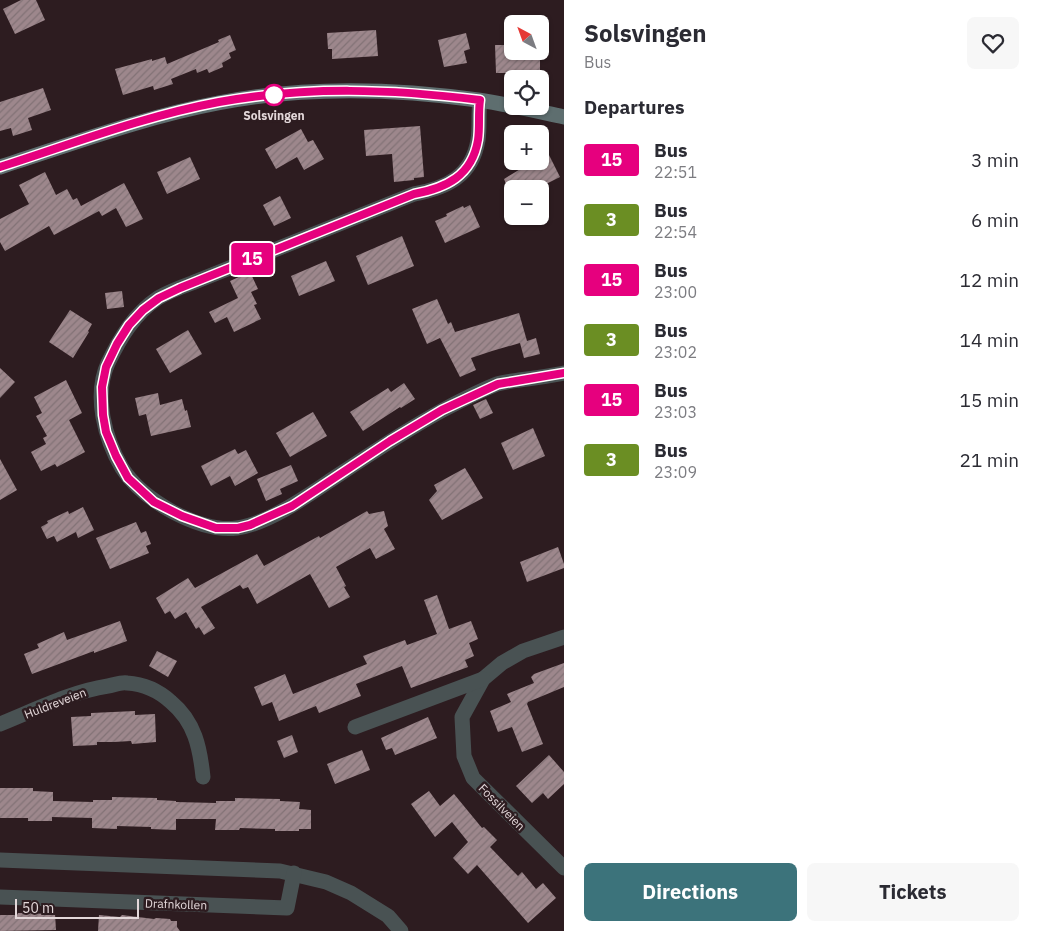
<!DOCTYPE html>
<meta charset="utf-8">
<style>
body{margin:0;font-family:"IBM Plex Sans",sans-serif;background:#f7f7f7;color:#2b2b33;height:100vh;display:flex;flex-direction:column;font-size:19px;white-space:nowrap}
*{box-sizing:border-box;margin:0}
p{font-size:16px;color:#7c7c81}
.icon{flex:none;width:28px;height:28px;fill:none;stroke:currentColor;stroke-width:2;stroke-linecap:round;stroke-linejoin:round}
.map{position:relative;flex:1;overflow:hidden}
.side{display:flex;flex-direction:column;background:#fff;width:475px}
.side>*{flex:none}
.badge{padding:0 10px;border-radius:4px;font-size:18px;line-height:32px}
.needle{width:32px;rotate:319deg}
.fabs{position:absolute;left:504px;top:15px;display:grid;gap:10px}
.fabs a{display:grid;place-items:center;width:45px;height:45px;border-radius:8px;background:#fff;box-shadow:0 1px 4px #0004;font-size:25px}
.scale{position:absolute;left:15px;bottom:12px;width:124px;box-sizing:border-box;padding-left:5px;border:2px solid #e3d7d9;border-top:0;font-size:14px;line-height:18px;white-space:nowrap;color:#e3d7d9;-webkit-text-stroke:4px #2d1c20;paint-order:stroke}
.map>.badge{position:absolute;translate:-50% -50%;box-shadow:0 0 0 2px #fff}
h2{padding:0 20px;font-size:19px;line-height:45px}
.round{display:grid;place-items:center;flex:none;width:52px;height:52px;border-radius:8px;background:#f7f7f7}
.headline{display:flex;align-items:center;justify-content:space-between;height:85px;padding:0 20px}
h1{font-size:24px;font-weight:700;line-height:38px}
.primary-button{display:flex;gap:10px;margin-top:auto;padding:10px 20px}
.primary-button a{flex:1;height:58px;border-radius:8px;background:#3c737b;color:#fff;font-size:20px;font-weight:700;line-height:58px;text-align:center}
.primary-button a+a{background:#f7f7f7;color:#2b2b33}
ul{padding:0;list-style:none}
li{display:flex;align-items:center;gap:15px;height:60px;padding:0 20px}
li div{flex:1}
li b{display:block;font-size:19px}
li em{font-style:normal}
li .badge{min-width:55px;font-weight:700;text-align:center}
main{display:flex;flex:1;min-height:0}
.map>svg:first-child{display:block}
.building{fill:url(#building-hatch)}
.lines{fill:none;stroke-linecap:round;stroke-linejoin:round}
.minor{stroke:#495253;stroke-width:15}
.secondary{stroke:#5e6e6f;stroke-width:15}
.line-casing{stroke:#fff;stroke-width:11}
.line{stroke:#e6007e;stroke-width:8}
.stop-dot{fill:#fff;stroke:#e6007e;stroke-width:2.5}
.labels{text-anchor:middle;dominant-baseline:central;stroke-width:5;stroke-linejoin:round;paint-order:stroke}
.stop-label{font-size:12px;font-weight:bold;fill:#e3d7d9;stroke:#2d1c20}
.street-label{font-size:12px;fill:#e3d7d9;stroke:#2d1c20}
</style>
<main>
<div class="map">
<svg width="564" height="931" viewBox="0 0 564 931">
<defs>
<pattern id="building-hatch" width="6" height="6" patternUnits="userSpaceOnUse" patternTransform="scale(1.25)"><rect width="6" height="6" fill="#9d878c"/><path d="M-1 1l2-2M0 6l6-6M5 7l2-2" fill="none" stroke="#827276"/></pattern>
</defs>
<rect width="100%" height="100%" fill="#2d1c20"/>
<g class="building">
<polygon points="21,0 36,0 45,20 15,34 3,9"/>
<polygon points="376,30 378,56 332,59 332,49 328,49 327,33"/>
<polygon points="466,33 470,49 464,51 467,63 444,67 438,40"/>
<polygon points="230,35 236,50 229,53 231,58 222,63 223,67 209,73 207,69 197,73 196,69 171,79 173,84 154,90 153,86 123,95 115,69 152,59 152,61 165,57 167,64 219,42 218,40"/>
<polygon points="495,45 512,45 512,51 540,51 540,73 496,73"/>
<polygon points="43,88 51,110 28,118 32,130 13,136 11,128 0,131 0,102"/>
<polygon points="420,126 424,177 414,178 414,180 394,182 392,154 366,156 364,130"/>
<polygon points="301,129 308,142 313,140 324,159 304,170 297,157 276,169 265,149"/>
<polygon points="549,155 560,177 536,189 508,189 504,179 527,165 525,161 540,161 540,160"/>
<polygon points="190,157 200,179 167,194 157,172"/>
<polygon points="45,172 56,195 67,189 73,200 77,198 81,206 124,183 143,219 126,227 116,208 102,216 99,211 54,235 49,226 5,251 0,242 0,219 29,204 19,185"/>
<polygon points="280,196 291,218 274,226 263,205"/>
<polygon points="470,205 480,227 445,243 435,221 447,216 446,214 463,206 464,208"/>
<polygon points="402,236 414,266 368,285 356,256"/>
<polygon points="326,261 335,281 299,296 291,276"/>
<polygon points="250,272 258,289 251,292 257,304 254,305 261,319 234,332 227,317 215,323 209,312 238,298 230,281"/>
<polygon points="122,291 124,307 107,309 105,293"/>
<polygon points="437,299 448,324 451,322 455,332 519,313 527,341 536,338 540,354 524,358 520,343 492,351 471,358 476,370 460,377 440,338 427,344 412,309"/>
<polygon points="70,310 92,324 88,331 89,332 73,358 49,342"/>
<polygon points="188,330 202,354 170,373 156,349"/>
<polygon points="0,368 15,382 0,398"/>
<polygon points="66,380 82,413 69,420 85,452 57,467 55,464 41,471 31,452 46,444 43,438 47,436 36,416 42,413 34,397"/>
<polygon points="404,383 415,399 401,408 400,407 363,431 350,412 388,388 391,392"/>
<polygon points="158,393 160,405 182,399 185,411 187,410 191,427 151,436 146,414 139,416 135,398"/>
<polygon points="486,399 493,413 480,419 473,405"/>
<polygon points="313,412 327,436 290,457 276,433"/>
<polygon points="533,428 545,456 513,470 501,443"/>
<polygon points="235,449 238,454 246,450 258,473 235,486 230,476 211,486 201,466"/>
<polygon points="0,459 17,490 0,500"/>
<polygon points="291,465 298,481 280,489 282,494 266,501 257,479"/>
<polygon points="465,468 483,498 442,520 429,500 437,491 434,485"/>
<polygon points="83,507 94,530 78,538 76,532 57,542 54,536 47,539 41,527 48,523 47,521 68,511 69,514"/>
<polygon points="367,511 369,514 384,511 388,526 384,529 395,549 376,559 370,548 336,567 346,586 344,587 350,597 329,608 310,574 257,604 248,587 243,589 240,585 201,607 215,628 204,635 199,627 196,629 186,612 175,619 170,611 165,614 156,598 188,578 195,588 257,554 264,566 319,536 320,538"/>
<polygon points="136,522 141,533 146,531 151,544 146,546 149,553 110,569 96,538"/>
<polygon points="558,547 564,564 564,568 527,582 520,562"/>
<polygon points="437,595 449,629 471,621 478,639 469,643 474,656 465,660 468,667 411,688 402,666 356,684 361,696 319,713 316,706 279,721 272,702 262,706 254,687 285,674 293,694 367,664 363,656 405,640 407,645 437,634 424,600"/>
<polygon points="120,621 127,641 94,653 94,651 32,674 24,654 39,648 37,644 64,632 67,640"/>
<polygon points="157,651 177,661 168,677 149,666"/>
<polygon points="564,663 564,687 528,702 527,704 543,744 522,752 512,727 498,732 490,711 511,702 507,694 534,683 531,677 534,674"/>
<polygon points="135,711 135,715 155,714 156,742 132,744 131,741 114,742 97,742 97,745 73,746 71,717 91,716 91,713"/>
<polygon points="428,717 437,738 395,755 392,748 386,750 381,738"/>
<polygon points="292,735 298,752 284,758 277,741"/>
<polygon points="362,750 370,770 335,784 327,764"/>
<polygon points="549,755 564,772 564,784 548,799 543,793 532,803 516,786"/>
<polygon points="0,788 33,788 33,791 53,792 53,801 93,802 93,800 112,800 112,797 157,798 157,800 176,801 176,802 216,803 216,801 235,801 235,798 280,799 280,801 300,802 299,809 311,810 311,829 299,829 299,831 275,831 275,829 240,828 239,830 215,830 216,819 176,819 176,830 151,829 151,827 117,826 117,829 92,828 92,818 52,817 52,821 28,821 28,818 0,818"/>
<polygon points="429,791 440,806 454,794 482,828 484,827 497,840 490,847 518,876 522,872 536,889 543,883 556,898 528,923 477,865 468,874 453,858 468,842 452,822 435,837 411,804"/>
<polygon points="18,913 55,914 56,930 0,931 0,915 17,915"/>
<polygon points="99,915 120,917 122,915 154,919 156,918 170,919 171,921 177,921 177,927 180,931 98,931"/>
</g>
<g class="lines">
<g class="minor">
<path d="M480,101c-2,13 0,26 -2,39 -6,36 -31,48 -64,54l-222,89c-11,4 -24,9 -34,15 -24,16 -38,40 -50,65 -15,33 -3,76 14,105 12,19 31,33 51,44 19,10 43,19 64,16 30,-4 69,-31 94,-48 36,-24 73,-49 112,-70 17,-9 36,-19 54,-26 7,-2 15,-3 22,-4 15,-2 30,-4 45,-7"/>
<polyline points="564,637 523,651 502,663 483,679 462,717 464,756 473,778 564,868"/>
<path d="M0,724c35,-14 70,-32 108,-38 6,-1 13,-4 19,-3 17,1 32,8 44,19 24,20 29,46 32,75"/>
<polyline points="355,727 483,679"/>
<polyline points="0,860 280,871 326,882 351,893 388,916 401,931"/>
<polyline points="0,897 287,908 294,873"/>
</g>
<path class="secondary" d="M0,167c72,-23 144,-50 218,-64 86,-17 174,-15 260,-3 29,4 58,11 86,17"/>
</g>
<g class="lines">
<g class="line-casing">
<path id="line" d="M0,167c72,-23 144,-51 219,-65 88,-16 173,-13 261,-2 -2,14 0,27 -2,40 -6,36 -32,48 -64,54l-234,94 -21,10 -16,12 -14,15 -12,19 -11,23 -4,20 1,28 3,17 10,24 12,22 26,24 28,14 34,12h22l12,-3 42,-19 98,-65 52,-31 56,-26 66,-11"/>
</g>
<use href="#line" class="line"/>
</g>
<circle class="stop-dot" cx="274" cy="95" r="10"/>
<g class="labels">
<g class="stop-label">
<text x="274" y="115">Solsvingen</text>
</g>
<g class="street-label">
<text transform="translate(55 703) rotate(-21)">Huldreveien</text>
<text transform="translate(502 807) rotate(45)">Fossilveien</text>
<text transform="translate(176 904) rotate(2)">Drafnkollen</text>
</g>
</g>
</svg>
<div class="fabs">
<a><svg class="needle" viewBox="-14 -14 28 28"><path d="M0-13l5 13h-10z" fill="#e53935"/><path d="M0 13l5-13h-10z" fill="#7c7c81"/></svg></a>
<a><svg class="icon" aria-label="locate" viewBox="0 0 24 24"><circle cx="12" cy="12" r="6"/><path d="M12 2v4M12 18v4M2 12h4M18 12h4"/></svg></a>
<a>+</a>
<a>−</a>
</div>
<div class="scale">50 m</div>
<b class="badge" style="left:252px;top:259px;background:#e6007e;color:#fff">15</b>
</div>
<section class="side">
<div class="headline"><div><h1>Solsvingen</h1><p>Bus</p></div><a class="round"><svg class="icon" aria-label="heart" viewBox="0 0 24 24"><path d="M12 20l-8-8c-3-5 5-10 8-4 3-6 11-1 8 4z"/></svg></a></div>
<h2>Departures</h2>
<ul>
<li><span class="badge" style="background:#e6007e;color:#fff">15</span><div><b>Bus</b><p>22:51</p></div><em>3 min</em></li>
<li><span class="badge" style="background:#6b8e23;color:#fff">3</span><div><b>Bus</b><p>22:54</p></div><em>6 min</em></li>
<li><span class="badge" style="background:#e6007e;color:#fff">15</span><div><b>Bus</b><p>23:00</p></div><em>12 min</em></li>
<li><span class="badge" style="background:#6b8e23;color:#fff">3</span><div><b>Bus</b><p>23:02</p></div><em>14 min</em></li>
<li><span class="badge" style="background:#e6007e;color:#fff">15</span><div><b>Bus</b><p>23:03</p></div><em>15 min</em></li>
<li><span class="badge" style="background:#6b8e23;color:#fff">3</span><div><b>Bus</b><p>23:09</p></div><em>21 min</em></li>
</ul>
<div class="primary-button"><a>Directions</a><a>Tickets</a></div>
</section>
</main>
